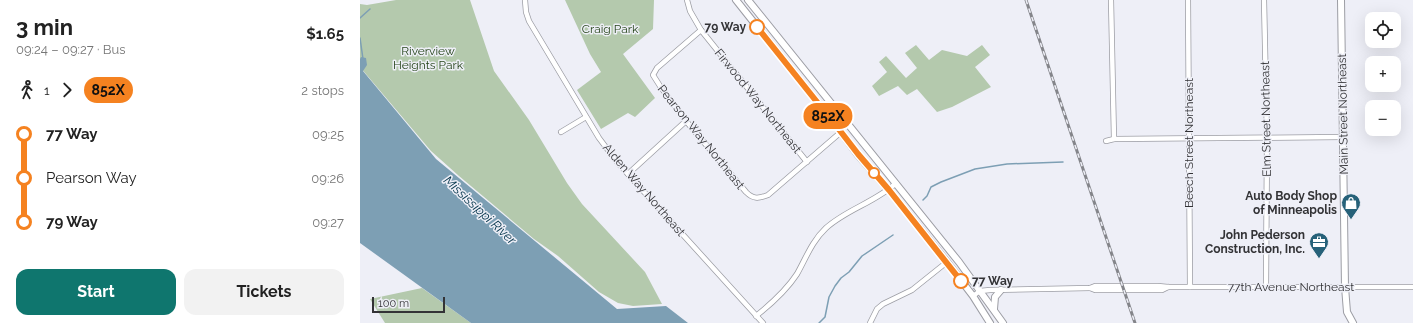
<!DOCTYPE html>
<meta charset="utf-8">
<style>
body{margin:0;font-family:Raleway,sans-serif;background:#f2f2f2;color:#222;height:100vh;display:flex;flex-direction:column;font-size:15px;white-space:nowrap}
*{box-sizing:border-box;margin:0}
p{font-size:13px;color:#767676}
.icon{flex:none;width:22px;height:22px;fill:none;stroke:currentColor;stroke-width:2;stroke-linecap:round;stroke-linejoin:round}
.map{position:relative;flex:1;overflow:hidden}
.drawer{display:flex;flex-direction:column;background:#fff;width:360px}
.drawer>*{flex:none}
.badge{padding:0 8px;border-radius:13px;font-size:14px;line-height:26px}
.fabs{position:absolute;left:1005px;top:12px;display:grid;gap:8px}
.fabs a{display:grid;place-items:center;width:36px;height:36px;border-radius:8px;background:#fff;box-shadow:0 4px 16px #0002;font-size:20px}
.scale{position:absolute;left:12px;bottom:10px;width:73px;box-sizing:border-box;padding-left:4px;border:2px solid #333336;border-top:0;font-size:11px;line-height:14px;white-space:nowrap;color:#333336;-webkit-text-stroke:3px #eeeff7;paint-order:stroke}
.map>.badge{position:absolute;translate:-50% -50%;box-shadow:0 0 0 2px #fff}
.legs{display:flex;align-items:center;gap:6px;height:44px;padding:0 16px;font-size:13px}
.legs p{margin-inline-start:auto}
.headline{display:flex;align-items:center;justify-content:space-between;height:68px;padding:0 16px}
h1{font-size:22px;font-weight:700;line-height:30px}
.button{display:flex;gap:8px;margin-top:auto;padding:8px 16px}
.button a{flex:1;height:46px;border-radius:12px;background:#0f766e;color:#fff;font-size:16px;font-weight:700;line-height:46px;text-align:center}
.button a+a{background:#f2f2f2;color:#222}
ul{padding:0 16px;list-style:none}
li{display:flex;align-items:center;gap:14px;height:44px;font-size:15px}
li i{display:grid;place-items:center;width:6px;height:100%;margin:0 5px;background:currentColor}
li i::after{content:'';width:10px;height:10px;margin:-5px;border:3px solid;border-radius:50%;background:#fff}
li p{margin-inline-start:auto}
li:first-child i{background:linear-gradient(#0000 50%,currentColor 0)}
li:last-child i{background:linear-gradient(currentColor 50%,#0000 0)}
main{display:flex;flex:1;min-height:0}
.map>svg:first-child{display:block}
.green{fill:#b4c9ad}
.water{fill:#7d9fb4}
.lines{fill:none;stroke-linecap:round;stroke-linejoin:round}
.stream{stroke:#7d9fb4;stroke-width:1.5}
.street-casing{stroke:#9c9da4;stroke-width:6}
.secondary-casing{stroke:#9c9da4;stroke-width:8}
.street{stroke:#fff;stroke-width:4.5}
.secondary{stroke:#fff;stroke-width:6}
.rail-casing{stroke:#84858a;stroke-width:3}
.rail{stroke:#eeeff7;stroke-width:1.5;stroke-dasharray:4.5;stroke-linecap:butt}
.line-1-casing{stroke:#fff;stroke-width:9}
.line-1{stroke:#f58220;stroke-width:6}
.stop-1-dot{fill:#fff;stroke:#f58220;stroke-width:2}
.labels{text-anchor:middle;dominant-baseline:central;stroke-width:3;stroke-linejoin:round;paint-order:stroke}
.stop-label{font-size:12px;font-weight:bold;fill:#333336;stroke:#eeeff7;text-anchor:end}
.park-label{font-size:12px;fill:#1f3f13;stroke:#eeeff7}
.street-label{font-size:12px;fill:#333336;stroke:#eeeff7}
.poi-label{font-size:12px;font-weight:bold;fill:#333336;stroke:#eeeff7;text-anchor:end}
.water-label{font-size:13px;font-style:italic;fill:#04354c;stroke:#eeeff7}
</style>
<main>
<section class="drawer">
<div class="headline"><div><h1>3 min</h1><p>09:24 – 09:27 · Bus</p></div><b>$1.65</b></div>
<div class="legs"><svg class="icon" aria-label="walk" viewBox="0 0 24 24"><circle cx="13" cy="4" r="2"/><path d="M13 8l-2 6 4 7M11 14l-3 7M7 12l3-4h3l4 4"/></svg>1<svg class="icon" aria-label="forward" viewBox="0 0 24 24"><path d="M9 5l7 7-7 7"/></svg><b class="badge" style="background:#f58220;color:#111">852X</b><p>2 stops</p></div>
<ul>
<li><i style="color:#f58220"></i><b>77 Way</b><p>09:25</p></li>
<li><i style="color:#f58220"></i><span>Pearson Way</span><p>09:26</p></li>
<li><i style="color:#f58220"></i><b>79 Way</b><p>09:27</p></li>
</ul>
<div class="button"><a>Start</a><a>Tickets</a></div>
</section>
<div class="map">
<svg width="1053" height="323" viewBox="0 0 1053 323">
<rect width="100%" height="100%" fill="#eeeff7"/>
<g class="green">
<polygon points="36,0 110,0 134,71 169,120 207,183 222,204 285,272 302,304 273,306 258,303 239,292 198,256 174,239 99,176 71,151 0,67 0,4 7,5"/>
<polygon points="205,0 294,0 293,29 263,54 295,98 275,117 268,113 241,129 217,90 241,72 230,54"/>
<polygon points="556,45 569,60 582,50 607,56 622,45 630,55 615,67 631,87 592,107 577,112 557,89 547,95 538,86 519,96 512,86 527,72 519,62 526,56 546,78 557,68 545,53"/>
<polygon points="62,288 111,323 25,323 10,299"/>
</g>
<polygon class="water" points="1,57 6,58 7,65 3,71 76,159 257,309 306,306 328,323 111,323 0,243 0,59"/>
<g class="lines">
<g class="stream">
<polyline points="0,18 10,9"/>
<polyline points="0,38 3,59"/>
<polyline points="563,200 567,196 571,187 581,182 615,169 647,164 703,162"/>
<polyline points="459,323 465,317 469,297 475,286 481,278 489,272 502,256 533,235"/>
</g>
<g class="street-casing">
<g id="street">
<polyline points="165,0 166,12 169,21 239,138 257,162 403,323"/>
<polyline points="327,0 330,11 341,30 447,162"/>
<polyline points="751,0 754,139"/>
<polyline points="828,0 830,287"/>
<polyline points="904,0 907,138 906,287"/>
<path d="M341,30l-44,38 -4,7 7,11 26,35 60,71c7,7 12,7 22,3l73,-63"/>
<polyline points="201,132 226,117"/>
<polyline points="746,141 754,139 983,137"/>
<polyline points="268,174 326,121"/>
<polyline points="730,288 735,290 802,290 808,287"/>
<polyline points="613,296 620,291 630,290 730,288 735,286 798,286 808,287 1053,287"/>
<path d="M396,316c15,-12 30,-25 41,-42 9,-16 15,-33 29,-46 21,-19 50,-26 70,-45"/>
<polyline points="510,323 517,309 523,304 552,290 587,262"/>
</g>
</g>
<g class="secondary-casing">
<g id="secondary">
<polyline points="376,0 481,132 498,155 529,190 587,262 613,296 630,323"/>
<polyline points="388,0 599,262 643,323"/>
<polyline points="981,0 985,287 987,312 993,323"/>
<polyline points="634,309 635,297 641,290"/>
</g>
</g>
<use href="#street" class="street"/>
<use href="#secondary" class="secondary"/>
<g class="rail-casing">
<polyline id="rail" points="666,0 775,323"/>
</g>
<use href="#rail" class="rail"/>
</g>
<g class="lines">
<g class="line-1-casing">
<polyline id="line-1" points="397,27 481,132 498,154 529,190 601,281"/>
</g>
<use href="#line-1" class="line-1"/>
</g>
<defs>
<g id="shop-pin" transform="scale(1)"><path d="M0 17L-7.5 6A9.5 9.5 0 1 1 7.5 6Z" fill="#266179" stroke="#eeeff7"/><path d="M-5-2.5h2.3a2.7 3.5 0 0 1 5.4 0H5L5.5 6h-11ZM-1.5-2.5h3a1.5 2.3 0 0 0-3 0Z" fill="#fff"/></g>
<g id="office-pin" transform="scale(1)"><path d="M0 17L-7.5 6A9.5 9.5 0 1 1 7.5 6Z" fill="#266179" stroke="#eeeff7"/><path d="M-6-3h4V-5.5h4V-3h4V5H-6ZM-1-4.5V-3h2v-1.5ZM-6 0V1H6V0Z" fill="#fff"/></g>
</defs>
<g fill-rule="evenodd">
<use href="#shop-pin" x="991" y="203"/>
<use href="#office-pin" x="959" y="242"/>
</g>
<g class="stop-1-dot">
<circle cx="397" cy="27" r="7"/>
<circle cx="514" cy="173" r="5"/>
<circle cx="601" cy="281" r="7"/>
</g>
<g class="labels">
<g class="stop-label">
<text x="386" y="27">79 Way</text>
<text x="612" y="281" text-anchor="start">77 Way</text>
</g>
<g class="park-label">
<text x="250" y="29">Craig Park</text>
<text x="68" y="51">Riverview<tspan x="68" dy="14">Heights Park</tspan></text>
</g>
<g class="street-label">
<text transform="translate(398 101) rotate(51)">Firwood Way Northeast</text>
<text transform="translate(983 114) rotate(-91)">Main Street Northeast</text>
<text transform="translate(906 119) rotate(-91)">Elm Street Northeast</text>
<text transform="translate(341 137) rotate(51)">Pearson Way Northeast</text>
<text transform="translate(829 143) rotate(-90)">Beech Street Northeast</text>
<text transform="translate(284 190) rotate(49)">Alden Way Northeast</text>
<text x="931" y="287">77th Avenue Northeast</text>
</g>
<g class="poi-label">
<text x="977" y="196">Auto Body Shop<tspan x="977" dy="14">of Minneapolis</tspan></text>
<text x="945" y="235">John Pederson<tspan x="945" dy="14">Construction, Inc.</tspan></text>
</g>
<g class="water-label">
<text transform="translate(120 210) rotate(43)">Mississippi River</text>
</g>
</g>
</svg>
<div class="fabs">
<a><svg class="icon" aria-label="locate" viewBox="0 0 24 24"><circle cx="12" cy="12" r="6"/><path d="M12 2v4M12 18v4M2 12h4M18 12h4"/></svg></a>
<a>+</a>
<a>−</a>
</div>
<div class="scale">100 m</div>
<b class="badge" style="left:468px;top:116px;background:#f58220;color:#111">852X</b>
</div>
</main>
